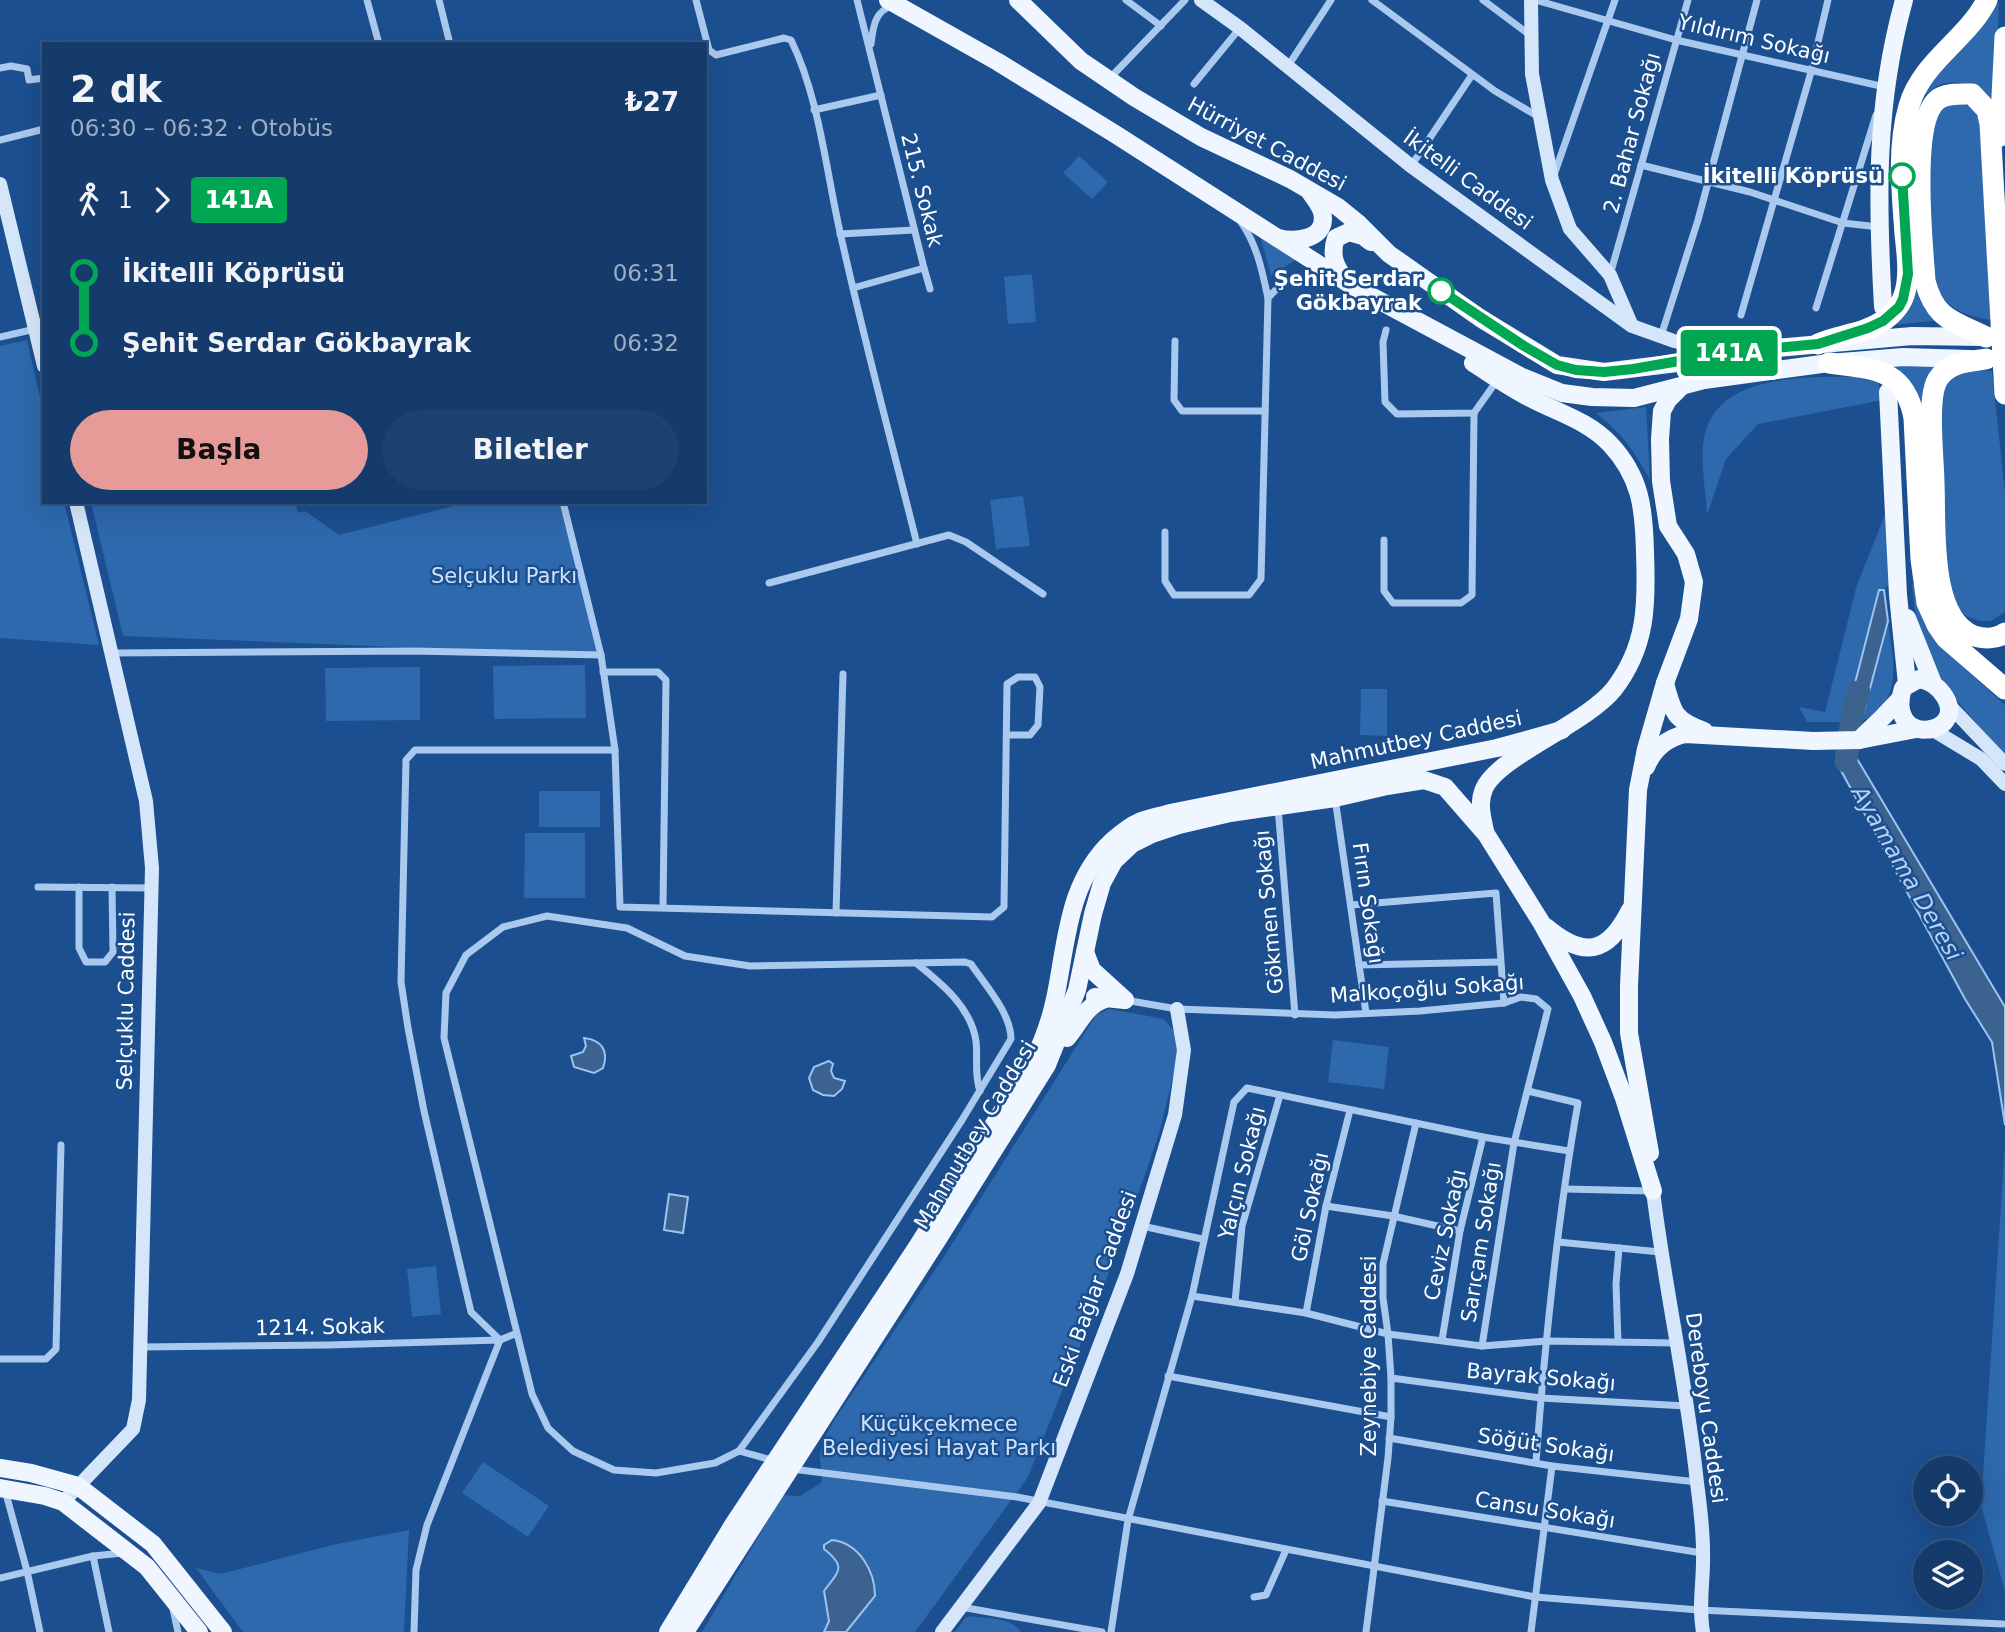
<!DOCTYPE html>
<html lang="tr">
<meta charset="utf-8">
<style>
body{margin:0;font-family:"DejaVu Sans",sans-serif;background:#1d4271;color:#f1f3f6;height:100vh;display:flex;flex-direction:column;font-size:26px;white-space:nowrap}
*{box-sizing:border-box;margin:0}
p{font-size:23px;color:#9dadc1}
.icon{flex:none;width:38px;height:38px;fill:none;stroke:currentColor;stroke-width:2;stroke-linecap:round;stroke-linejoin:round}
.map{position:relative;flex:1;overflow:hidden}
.details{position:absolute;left:42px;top:42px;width:665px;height:462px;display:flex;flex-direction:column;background:#143b6b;border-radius:0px;box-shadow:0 7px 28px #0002,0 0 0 2px #33557e}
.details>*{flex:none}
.badge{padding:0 14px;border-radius:5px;font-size:24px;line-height:46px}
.buttons{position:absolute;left:1913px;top:1456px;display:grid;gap:14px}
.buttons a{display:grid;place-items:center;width:70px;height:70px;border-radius:50%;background:#143b6b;box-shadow:0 7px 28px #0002,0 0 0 2px #33557e;font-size:35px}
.map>.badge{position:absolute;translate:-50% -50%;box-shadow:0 0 0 4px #fff}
.legs{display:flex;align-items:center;gap:10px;height:77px;padding:0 28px;font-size:23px}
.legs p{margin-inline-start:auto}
.summary{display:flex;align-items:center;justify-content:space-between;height:119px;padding:0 28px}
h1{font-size:38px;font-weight:700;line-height:52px}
.button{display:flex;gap:14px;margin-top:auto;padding:14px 28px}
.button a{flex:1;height:80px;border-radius:42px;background:#e69b98;color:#111;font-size:28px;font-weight:700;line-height:80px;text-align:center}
.button a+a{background:#1d4271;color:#f1f3f6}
ul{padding:0 28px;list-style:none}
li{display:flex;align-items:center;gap:24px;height:70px;font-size:26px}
li i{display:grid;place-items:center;width:10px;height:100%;margin:0 9px;background:currentColor}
li i::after{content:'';width:18px;height:18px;margin:-9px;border:5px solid;border-radius:50%;background:#143b6b}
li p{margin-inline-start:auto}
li:first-child i{background:linear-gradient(#0000 50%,currentColor 0)}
li:last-child i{background:linear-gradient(currentColor 50%,#0000 0)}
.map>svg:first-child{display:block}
.green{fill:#2e69ad}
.water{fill:#3c6290;stroke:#9cc4f0;stroke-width:2}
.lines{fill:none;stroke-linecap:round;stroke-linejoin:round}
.river{stroke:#3c6290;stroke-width:23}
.street{stroke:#a9c9ee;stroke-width:7}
.secondary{stroke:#d6e6fa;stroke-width:14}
.primary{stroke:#f0f6ff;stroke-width:18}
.highway{stroke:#fff;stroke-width:21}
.line-1-casing{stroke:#fff;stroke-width:16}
.line-1{stroke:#00a651;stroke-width:10}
.stop-1-dot{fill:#fff;stroke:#00a651;stroke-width:3.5}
.labels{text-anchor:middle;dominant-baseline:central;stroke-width:5;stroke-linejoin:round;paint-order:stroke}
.street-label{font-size:21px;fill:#fff;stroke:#1b4f8f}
.stop-label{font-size:21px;font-weight:bold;fill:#fff;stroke:#1b4f8f;text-anchor:end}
.park-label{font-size:21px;fill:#cfe3fa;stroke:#1b4f8f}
.water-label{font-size:23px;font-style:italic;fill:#b5d3f5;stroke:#1b4f8f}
</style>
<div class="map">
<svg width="2005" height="1632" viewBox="0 0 2005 1632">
<rect width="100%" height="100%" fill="#1b4f8f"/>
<g class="green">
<path d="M1999,2l-4,103c-15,-22 -49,-33 -69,-10l-6,-2z"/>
<path d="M1963,103l13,6 8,15 6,196c-33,-6 -50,-15 -59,-49 -1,-34 -11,-134 7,-159 6,-8 17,-8 25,-9z"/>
<polygon points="1079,156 1108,182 1092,199 1063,173"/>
<polygon points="1260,236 1299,258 1271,275"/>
<polygon points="1032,274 1036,322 1008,324 1004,277"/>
<polygon points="1916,285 1941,320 1885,326"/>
<polygon points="27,340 44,415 44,502 64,502 99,645 0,638 0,346"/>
<polygon points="1942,363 1928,405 1921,404 1915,387 1890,364"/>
<polygon points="1959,368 1992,371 2005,493 2005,612 1991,621 1980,621 1966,616 1955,605 1944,551 1940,394"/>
<path d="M1876,376l7,24 -125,24 -32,35 -19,56c-1,-22 -6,-47 -4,-69 7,-80 115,-67 173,-70z"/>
<path d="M1646,407l4,73c-15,-28 -28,-47 -54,-67z"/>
<polygon points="1023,496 1030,546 996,549 990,500"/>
<polygon points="91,502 295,502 298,513 305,511 339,535 469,502 563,502 601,655 123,636"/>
<polygon points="1889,504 1889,585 1879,591 1845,722 1807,722 1799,707 1825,712 1856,588"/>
<path d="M1912,584l4,1 21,58 68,62v50c-33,-37 -70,-73 -85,-122 -5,-15 -6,-32 -8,-49z"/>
<path d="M1888,621c3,28 14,65 -8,88 -5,5 -13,9 -19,13z"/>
<polygon points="585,665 586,718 494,719 493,666"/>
<polygon points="420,667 420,720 326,721 325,668"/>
<polygon points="1361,689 1387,689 1387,736 1360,735"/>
<rect x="539" y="791" width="61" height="36"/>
<polygon points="525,833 585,833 585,898 524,898"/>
<path d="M1109,1009l55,10 10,12 5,21 -20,82 -34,98 -97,245 -113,155h-213l81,-137 17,1 21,-13c3,-10 -2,-18 -1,-29 1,-11 8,-21 13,-32l112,-167 151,-240z"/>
<polygon points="1333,1040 1389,1047 1384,1089 1328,1082"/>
<polygon points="2005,1145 2005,1591 1981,1505"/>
<polygon points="436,1266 441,1314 412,1317 407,1269"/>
<polygon points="483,1462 549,1506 528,1537 462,1493"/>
<polygon points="409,1530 404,1632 243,1632 196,1568 221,1574 332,1545"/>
<path d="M970,1616c16,3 42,1 51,16h-66l10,-14z"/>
</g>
<g class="water">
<polygon points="1879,590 1884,590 1888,621 1861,722 1845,722"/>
<polygon points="1840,747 1858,747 1856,757 2005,1007 2005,1125 1992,1042 1965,999 1838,765"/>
<path d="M584,1038c18,2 25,13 19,30l-9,5 -20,-6 -3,-11 12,-4 3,-6z"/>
<polygon points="829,1061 833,1064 831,1071 834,1078 845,1081 842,1089 834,1096 823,1095 813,1090 809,1078 814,1067"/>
<polygon points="669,1194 688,1197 683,1233 664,1230"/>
<path d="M832,1540c27,3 43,31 43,56l-29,36h-22l5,-11 -5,-30c15,-20 23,-24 0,-42v-4z"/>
</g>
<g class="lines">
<polyline class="river" points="1846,761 1854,706 1859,692"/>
<g class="street">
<polyline points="367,0 379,44"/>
<polyline points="439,0 450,44"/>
<path d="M696,0l13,50 7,5 68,-17 7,2c28,57 35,130 49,192 23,104 51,208 77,312"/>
<polyline points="1126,0 1161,26"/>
<polyline points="1372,0 1495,91 1539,117"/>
<polyline points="1483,0 1530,35"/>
<polyline points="1535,0 1676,40 1885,87"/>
<path d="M871,44c2,-15 3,-33 21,-38"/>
<polyline points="1288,66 1331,0"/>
<polyline points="0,68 11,66 27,69 29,80 44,78"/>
<polyline points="1109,79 1185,0"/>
<polyline points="1194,84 1240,28"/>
<polyline points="814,110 881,95"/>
<polyline points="0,140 44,129"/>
<polyline points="1641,165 1750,192 1843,223 1879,227"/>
<polyline points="1411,166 1472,75"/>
<polyline points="1554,175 1615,0"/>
<polyline points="840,234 914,230"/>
<polyline points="924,268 930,289"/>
<polyline points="1610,275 1688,0"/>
<polyline points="853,288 924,268 857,0"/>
<path d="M1268,298c22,-26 37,-23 68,-15"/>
<polyline points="1816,308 1876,115"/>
<polyline points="1741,315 1811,72 1828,0"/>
<polyline points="1386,330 1383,342 1385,402 1397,414 1474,413 1498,379"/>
<polyline points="1661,336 1698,220 1757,0"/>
<polyline points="0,337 44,327"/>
<polyline points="1175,341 1174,400 1182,411 1265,411"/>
<polyline points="563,502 601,655 615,750 620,907 992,917 1004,907 1007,684 1018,677 1035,677 1040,687 1038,725 1030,735 1007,735"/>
<path d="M1165,532v49l9,14h75l12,-16 7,-281c-6,-28 -11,-53 -27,-76"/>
<polyline points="1384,540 1384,591 1393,603 1461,603 1472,595 1474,413"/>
<polyline points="769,583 949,535 966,542 1043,594"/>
<polyline points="112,653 413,651 601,655"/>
<polyline points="603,672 658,672 666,680 663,907"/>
<polyline points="1335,798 1366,1013"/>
<polyline points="1278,807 1295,1015"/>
<polyline points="38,887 152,888"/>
<polyline points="79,887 79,948 86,962 105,962 113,952 112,887"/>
<polyline points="1352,905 1496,893 1504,1003"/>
<polyline points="836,913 843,674"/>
<path d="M916,963c25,20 55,44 60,78 2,17 -2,33 4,50"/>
<polyline points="1359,965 1500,962"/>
<polyline points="1125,1000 1177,1009 1335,1015 1420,1011 1504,1003 1521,997 1536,999 1548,1009 1514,1143 1482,1346"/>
<path d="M1528,1091l50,12c-21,118 -33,239 -42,359"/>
<polyline points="1565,1189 1651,1191"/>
<polyline points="1326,1206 1393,1216 1460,1231"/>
<polyline points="1142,1226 1202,1239"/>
<polyline points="1558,1242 1660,1252"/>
<polyline points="1192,1296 1306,1313 1388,1334 1482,1346 1547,1341 1676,1343"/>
<polyline points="1235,1302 1242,1226 1280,1095"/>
<polyline points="1306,1313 1326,1206 1350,1110"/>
<path d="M517,1333l-73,-295 2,-45 20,-38 37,-28 44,-11 80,12 58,28 65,10 215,-4 6,2c14,21 40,49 40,75l-49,81 -144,222 -79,109 -24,12 -59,10 -42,-3 -41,-19 -25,-23 -16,-34 -15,-61 -17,7 -29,-28 -47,-201 -16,-83 -7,-46 5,-222 9,-10h200"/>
<polyline points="1442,1340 1460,1231 1483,1137"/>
<polyline points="1618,1342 1616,1284 1619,1248"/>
<polyline points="140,1347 329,1345 500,1340 427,1525 416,1570 414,1632"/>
<polyline points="0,1359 46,1359 56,1349 61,1145"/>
<polyline points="1168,1376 1391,1417"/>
<polyline points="1391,1378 1541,1398 1686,1406"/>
<polyline points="1389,1438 1552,1466 1697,1482"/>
<polyline points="739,1451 775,1461"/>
<polyline points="792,1469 1017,1497 1535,1597 1699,1610 2003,1624"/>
<polyline points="5,1490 27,1571 40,1632"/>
<polyline points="1382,1501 1702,1553"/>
<polyline points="93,1556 109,1632"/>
<polyline points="0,1578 93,1556 123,1553"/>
<polyline points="1254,1597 1266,1595 1286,1550"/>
<polyline points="961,1607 1102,1632"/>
<polyline points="173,1609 178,1632"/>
<polyline points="1111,1632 1128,1520 1192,1296 1234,1102 1247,1088 1483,1137 1569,1151"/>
<polyline points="1366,1632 1388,1458 1391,1417 1391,1378 1388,1334 1383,1298 1383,1264 1416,1123"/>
<polyline points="1531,1632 1552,1466"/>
</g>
<g class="secondary">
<polyline points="1201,0 1240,28 1411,166 1632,326 1674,341 1723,351"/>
<polyline points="1531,0 1532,74 1552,180 1570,229 1610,275 1631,324"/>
<polyline points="0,184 44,366"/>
<polyline points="1948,704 2005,764"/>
<polyline points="1933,730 1981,759 2005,784"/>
<path d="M1653,1191c12,98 34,194 44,292 3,22 6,46 6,69 1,28 -5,52 0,80"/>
<polyline points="63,1502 133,1429 139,1400 152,868 146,801 76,502"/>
<polyline points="942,1632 1039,1503 1127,1274 1175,1115 1184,1050 1177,1009"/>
</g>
<g class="primary">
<polyline points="888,0 998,62 1115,134 1354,287 1520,376 1562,393 1592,397 1634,398 1704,380 1829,363 1903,357 1970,359"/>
<polyline points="1018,0 1081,61 1134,97 1201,137 1290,179 1338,207 1359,224 1389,254 1480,318 1557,365 1604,372 1677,363 1731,352 1912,336 1984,337"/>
<path d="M1278,238c18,5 51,1 44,-26 -2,-7 -8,-14 -12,-20"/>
<path d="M1347,281c-12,-13 -17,-26 -11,-43l13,-6 14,4 8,6"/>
<path d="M1883,307c-6,-107 -8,-203 21,-307"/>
<path d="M1473,363c19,12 39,26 59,36 27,14 56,22 78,45 31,33 34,65 35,108 2,52 2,94 -31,137 -28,35 -117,68 -130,100 -6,14 -2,27 1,42"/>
<polyline points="1888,392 1898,595 1907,684"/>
<polyline points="1907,618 1933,683"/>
<path d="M1919,679c11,2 20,8 26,18 23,39 -60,51 -42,-9z"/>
<path d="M1665,683c8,30 9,37 39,48"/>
<polyline points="1859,740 1883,717 1900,699"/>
<path d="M1646,767c7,-17 21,-29 39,-33l128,7 46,-1 57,-11"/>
<path d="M1546,927c38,32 62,27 84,-17"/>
<polyline points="1085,952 1092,970 1125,1000"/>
<polyline points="1095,997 1125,1000"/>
<path d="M1067,1038c13,-15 18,-32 38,-39"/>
<polyline points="1650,1153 1629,1033 1629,986 1638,790 1646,749 1665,683 1689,619 1694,582 1686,554 1668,526 1661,481 1660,439 1662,411 1668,400 1682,386"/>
<polyline points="0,1468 31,1473 78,1486 153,1544 223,1632"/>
<polyline points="0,1488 45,1496 63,1502 147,1567 199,1632"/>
<path d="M668,1632l65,-107 184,-278 114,-182c11,-21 19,-43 24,-66 12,-57 12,-116 57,-158 8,-7 17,-15 27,-19 9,-4 21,-6 31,-9l327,-65 65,-18"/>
<polyline points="685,1632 938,1239 1047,1065 1077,990 1093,914 1102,883 1114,861 1132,844 1152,834 1179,825 1230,813 1335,798 1387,786 1424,780 1445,787 1486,834 1541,922 1582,996 1603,1042 1624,1098 1653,1191"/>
</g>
<g class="highway">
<polyline points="2000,136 2005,37"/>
<path d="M1986,337c-32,-16 -51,-17 -61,-56 -2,-34 -17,-165 15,-183 9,-5 23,-4 32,-4l15,16 3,14 15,270"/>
<path d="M1818,344c20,-9 46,-10 65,-23 10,-7 19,-17 22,-29 5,-18 2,-39 0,-58 -3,-42 -8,-87 4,-128 13,-45 58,-66 78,-106"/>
<path d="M1986,359c-19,3 -37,3 -48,20 -12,18 -4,81 -4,105 2,40 -6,135 40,152 10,3 22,3 31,-3"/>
<path d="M1829,363c42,6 76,4 85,55l7,141 6,44 10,22 9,13 59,51"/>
</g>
</g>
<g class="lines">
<g class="line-1-casing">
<polyline id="line-1" points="1441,291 1524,346 1557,365 1576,370 1604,372 1633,369 1731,352 1818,344 1868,328 1883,321 1899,307 1903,299 1908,274 1902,176"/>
</g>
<use href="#line-1" class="line-1"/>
</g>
<g class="stop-1-dot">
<circle cx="1902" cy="176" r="12"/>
<circle cx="1441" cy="291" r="12"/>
</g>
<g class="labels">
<g class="street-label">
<text transform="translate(1754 39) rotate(13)">Yıldırım Sokağı</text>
<text transform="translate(1632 133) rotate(-75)">2. Bahar Sokağı</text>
<text transform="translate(1267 144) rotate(28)">Hürriyet Caddesi</text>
<text transform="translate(1468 180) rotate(36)">İkitelli Caddesi</text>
<text transform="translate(922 190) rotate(76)">215. Sokak</text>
<text transform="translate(1416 740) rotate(-12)">Mahmutbey Caddesi</text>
<text transform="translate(1368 903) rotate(82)">Fırın Sokağı</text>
<text transform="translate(1269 912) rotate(-95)">Gökmen Sokağı</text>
<text transform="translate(1427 989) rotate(-4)">Malkoçoğlu Sokağı</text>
<text transform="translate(126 1001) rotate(-89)">Selçuklu Caddesi</text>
<text transform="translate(975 1135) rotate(-59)">Mahmutbey Caddesi</text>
<text transform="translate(1242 1173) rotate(-76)">Yalçın Sokağı</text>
<text transform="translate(1310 1207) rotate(-78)">Göl Sokağı</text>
<text transform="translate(1445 1235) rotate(-78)">Ceviz Sokağı</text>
<text transform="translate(1481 1242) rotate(-81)">Sarıçam Sokağı</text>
<text transform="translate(1095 1289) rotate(-70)">Eski Bağlar Caddesi</text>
<text transform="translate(320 1327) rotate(-1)">1214. Sokak</text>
<text transform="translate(1369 1356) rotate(-90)">Zeynebiye Caddesi</text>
<text transform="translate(1541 1377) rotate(5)">Bayrak Sokağı</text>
<text transform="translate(1706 1408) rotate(82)">Dereboyu Caddesi</text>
<text transform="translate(1546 1445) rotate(8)">Söğüt Sokağı</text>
<text transform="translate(1545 1510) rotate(9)">Cansu Sokağı</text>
</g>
<g class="stop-label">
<text x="1883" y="176">İkitelli Köprüsü</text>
<text x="1422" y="279">Şehit Serdar<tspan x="1422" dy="24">Gökbayrak</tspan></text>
</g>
<g class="park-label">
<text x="504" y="576">Selçuklu Parkı</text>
<text x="939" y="1424">Küçükçekmece<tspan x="939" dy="24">Belediyesi Hayat Parkı</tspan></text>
</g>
<g class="water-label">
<text transform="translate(1907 873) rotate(60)">Ayamama Deresi</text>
</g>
</g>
</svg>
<div class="buttons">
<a><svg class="icon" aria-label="locate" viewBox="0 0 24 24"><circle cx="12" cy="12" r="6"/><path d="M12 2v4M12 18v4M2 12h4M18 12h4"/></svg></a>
<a><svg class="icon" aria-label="layers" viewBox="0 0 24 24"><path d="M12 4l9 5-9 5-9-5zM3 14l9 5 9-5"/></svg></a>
</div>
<b class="badge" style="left:1729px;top:353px;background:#00a651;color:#fff">141A</b>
<section class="details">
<div class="summary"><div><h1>2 dk</h1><p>06:30 – 06:32 · Otobüs</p></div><b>₺27</b></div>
<div class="legs"><svg class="icon" aria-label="walk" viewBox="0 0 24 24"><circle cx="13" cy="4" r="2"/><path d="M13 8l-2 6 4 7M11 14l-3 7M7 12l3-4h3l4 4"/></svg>1<svg class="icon" aria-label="forward" viewBox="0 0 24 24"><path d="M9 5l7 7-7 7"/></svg><b class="badge" style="background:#00a651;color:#fff">141A</b></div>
<ul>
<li><i style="color:#00a651"></i><b>İkitelli Köprüsü</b><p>06:31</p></li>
<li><i style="color:#00a651"></i><b>Şehit Serdar Gökbayrak</b><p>06:32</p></li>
</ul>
<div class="button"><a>Başla</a><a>Biletler</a></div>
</section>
</div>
